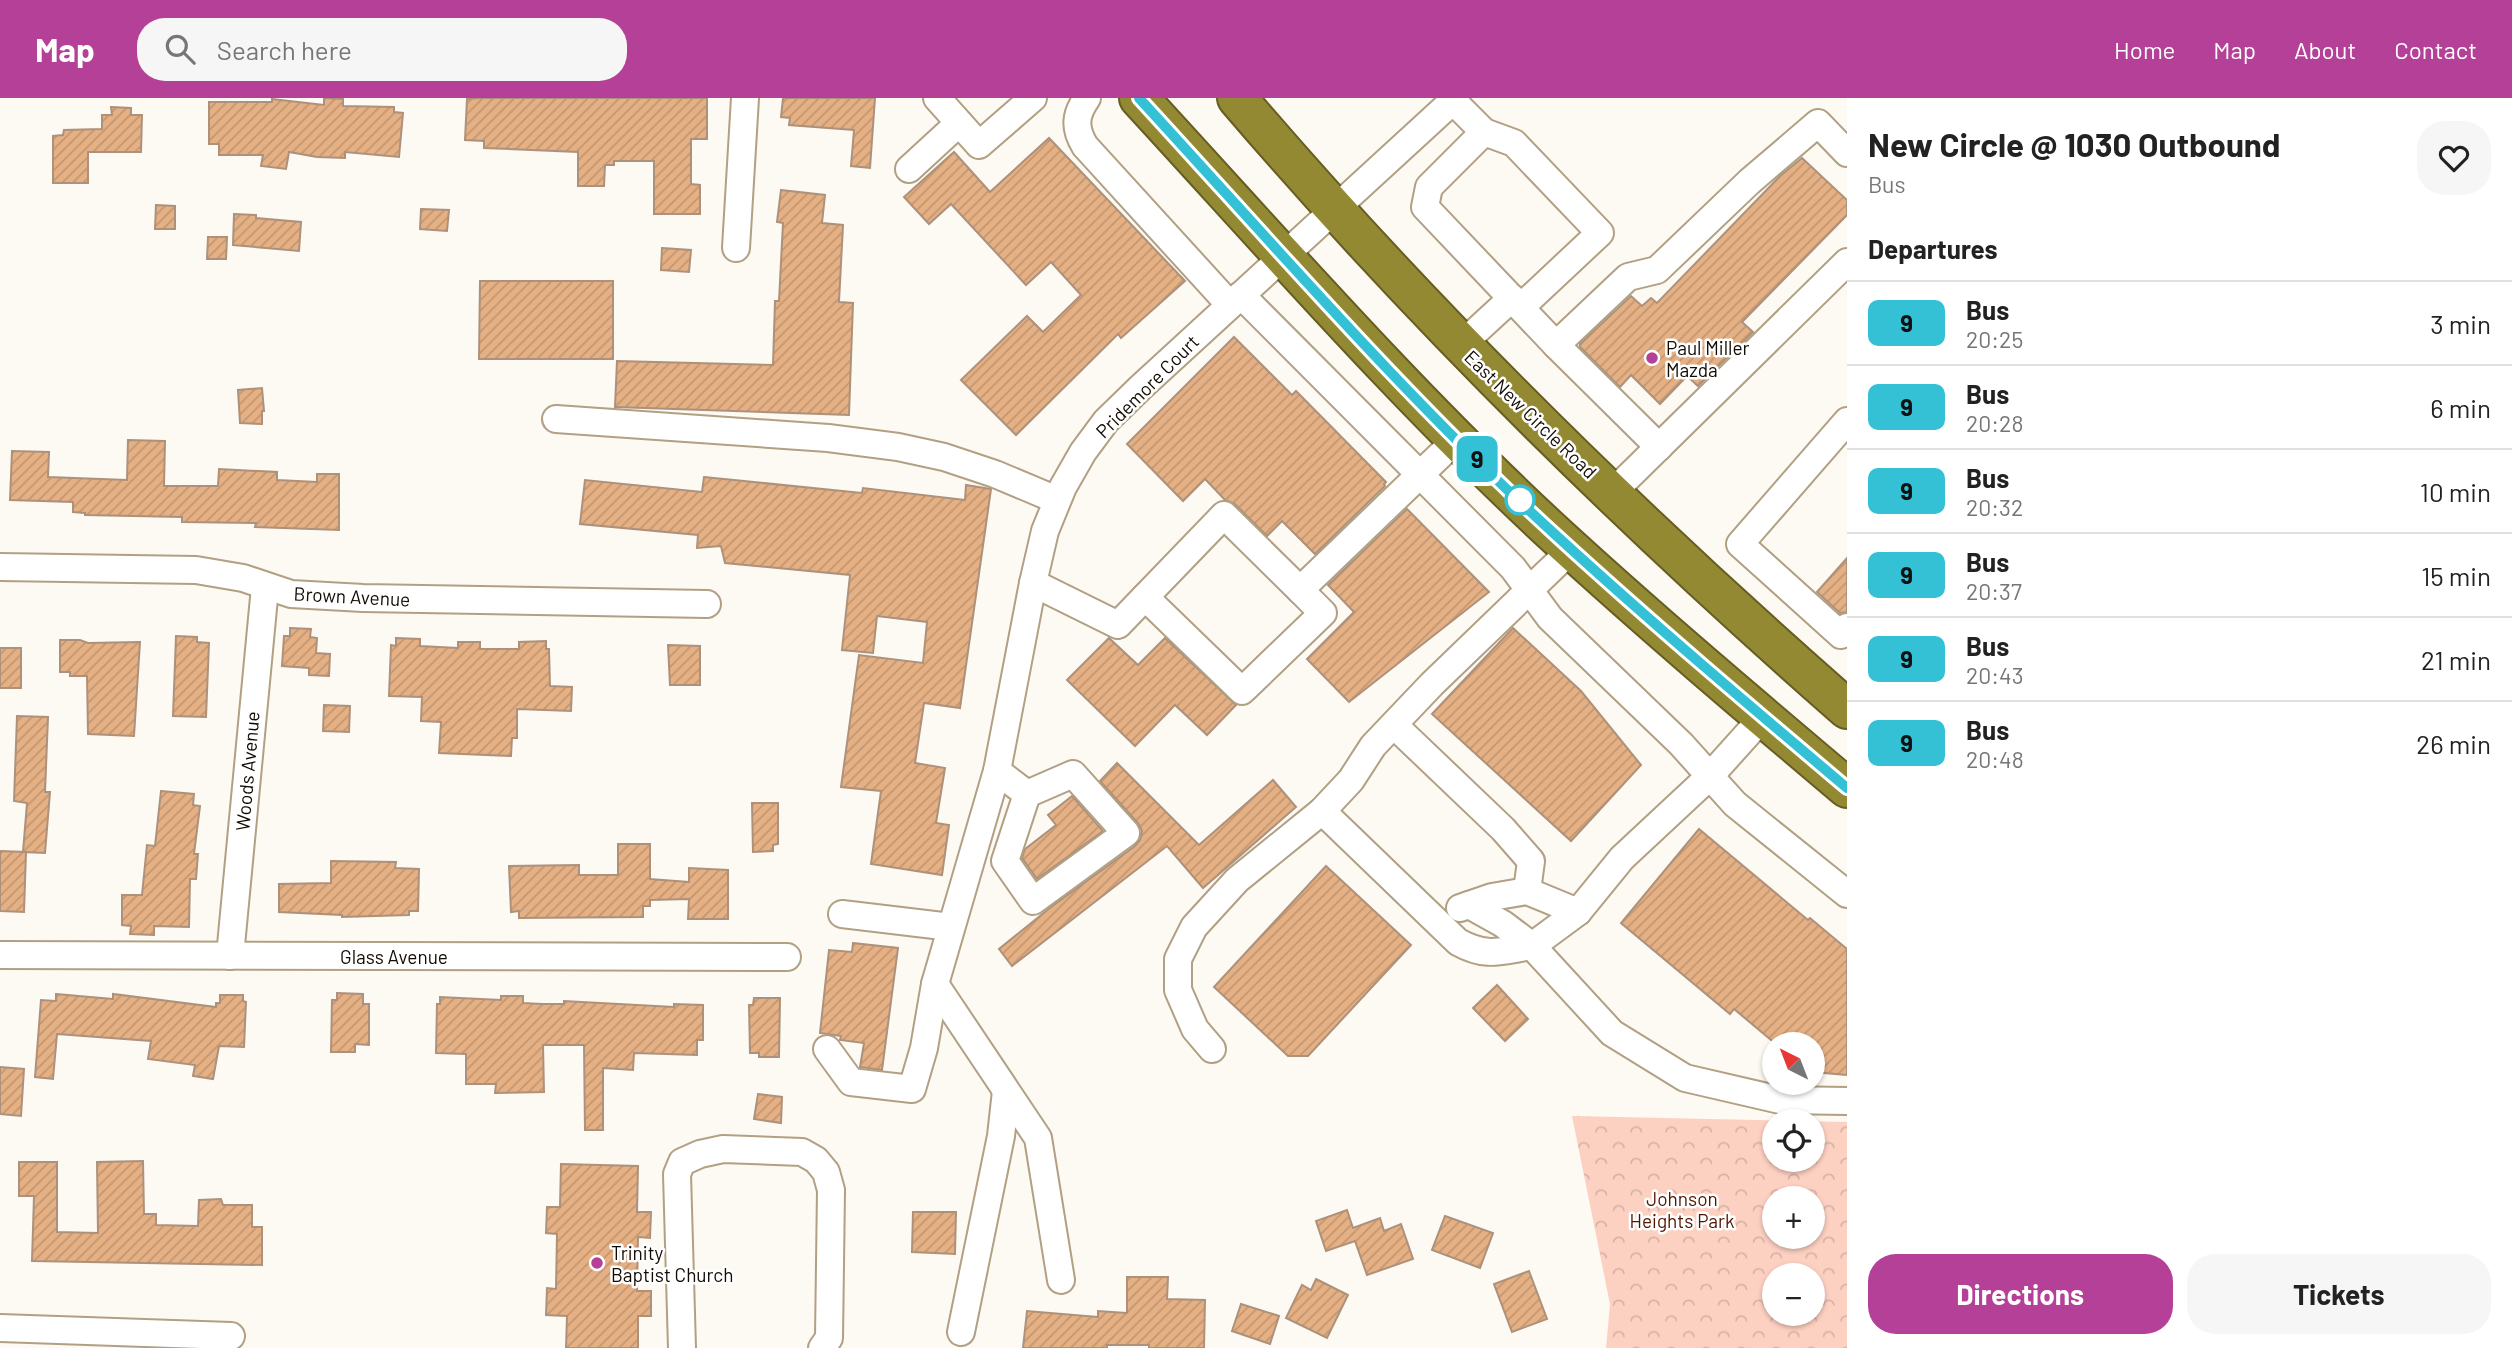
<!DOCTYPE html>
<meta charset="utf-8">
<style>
body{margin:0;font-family:Barlow,sans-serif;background:#f6f6f6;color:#222;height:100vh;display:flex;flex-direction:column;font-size:26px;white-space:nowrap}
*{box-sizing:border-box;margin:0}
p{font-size:23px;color:#767676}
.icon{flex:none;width:38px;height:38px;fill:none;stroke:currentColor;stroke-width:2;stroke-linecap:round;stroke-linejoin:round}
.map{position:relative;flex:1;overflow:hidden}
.details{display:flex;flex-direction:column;background:#fff;width:665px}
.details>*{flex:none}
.badge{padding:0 14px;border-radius:10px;font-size:24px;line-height:46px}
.needle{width:46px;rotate:318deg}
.buttons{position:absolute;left:1762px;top:934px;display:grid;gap:14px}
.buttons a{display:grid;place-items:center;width:63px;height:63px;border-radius:50%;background:#fff;box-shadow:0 2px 5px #0004;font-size:35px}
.map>.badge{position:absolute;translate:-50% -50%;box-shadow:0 0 0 4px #fff}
h2{padding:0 21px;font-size:26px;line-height:63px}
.round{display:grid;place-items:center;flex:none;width:74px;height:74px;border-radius:28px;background:#f6f6f6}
.headline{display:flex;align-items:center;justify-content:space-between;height:119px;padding:0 21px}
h1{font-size:33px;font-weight:700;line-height:52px}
.primary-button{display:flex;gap:14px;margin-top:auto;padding:14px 21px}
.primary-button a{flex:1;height:80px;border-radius:28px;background:#b44098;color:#fff;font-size:28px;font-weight:700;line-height:80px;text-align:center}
.primary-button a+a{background:#f6f6f6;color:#222}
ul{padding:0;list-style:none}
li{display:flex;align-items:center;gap:21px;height:84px;padding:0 21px;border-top:2px solid #e0e0e0}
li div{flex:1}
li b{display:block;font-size:26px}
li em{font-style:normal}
li .badge{min-width:77px;font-weight:700;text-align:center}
header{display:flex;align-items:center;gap:42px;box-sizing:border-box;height:98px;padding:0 35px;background:#b44098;color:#fff}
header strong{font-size:33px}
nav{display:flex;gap:38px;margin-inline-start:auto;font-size:24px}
.search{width:490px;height:63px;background:#f6f6f6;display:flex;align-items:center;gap:18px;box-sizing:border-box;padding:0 24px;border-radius:28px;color:#767676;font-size:26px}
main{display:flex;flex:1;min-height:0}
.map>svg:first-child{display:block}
.park{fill:url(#park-crowns);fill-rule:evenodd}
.building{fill:url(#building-hatch);stroke:#ad917b;stroke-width:2}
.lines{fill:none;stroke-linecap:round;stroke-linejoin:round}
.minor-casing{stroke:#b1a083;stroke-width:30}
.highway-casing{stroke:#665d22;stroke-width:42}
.minor{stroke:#fff;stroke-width:26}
.highway{stroke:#948933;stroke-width:38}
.line-casing{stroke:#fff;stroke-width:16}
.line{stroke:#34c1d6;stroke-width:10}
.poi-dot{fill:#b44098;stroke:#fff;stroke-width:2.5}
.stop-dot{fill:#fff;stroke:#34c1d6;stroke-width:3.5}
.labels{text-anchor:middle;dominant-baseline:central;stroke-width:5;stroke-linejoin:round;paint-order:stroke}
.poi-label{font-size:19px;fill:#110b03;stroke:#fff;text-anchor:start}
.street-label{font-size:19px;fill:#110b03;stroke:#fff}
.park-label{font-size:19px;fill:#501600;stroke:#fff}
</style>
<header>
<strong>Map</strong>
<div class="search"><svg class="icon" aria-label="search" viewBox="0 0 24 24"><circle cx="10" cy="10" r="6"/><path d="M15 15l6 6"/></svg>Search here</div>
<nav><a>Home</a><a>Map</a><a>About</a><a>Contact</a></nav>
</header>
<main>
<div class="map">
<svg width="1847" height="1250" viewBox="0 0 1847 1250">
<defs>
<pattern id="park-crowns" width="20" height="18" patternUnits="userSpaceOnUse" patternTransform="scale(1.75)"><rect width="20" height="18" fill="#fdd1c2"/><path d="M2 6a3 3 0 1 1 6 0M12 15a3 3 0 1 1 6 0" fill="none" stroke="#d8b2a5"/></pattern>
<pattern id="building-hatch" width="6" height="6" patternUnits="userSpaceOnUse" patternTransform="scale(1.75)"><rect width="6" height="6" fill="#e5b084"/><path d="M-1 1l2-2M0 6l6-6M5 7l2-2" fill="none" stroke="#c39670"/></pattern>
</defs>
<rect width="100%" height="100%" fill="#fdf9f3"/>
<path class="park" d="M1572,1018l275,6v226h-241l4,-44zM1774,1024h39v38h-39zM1774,1101h39v38h-39zM1774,1178h39v38h-39z"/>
<g class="building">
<polygon points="324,0 343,1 343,8 394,9 394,14 403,15 399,59 345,54 345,60 317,59 289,54 286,71 261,68 263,57 219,57 219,46 209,46 209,4 272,4 272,1 324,7"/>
<polygon points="479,0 707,0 707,41 691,41 691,86 700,87 700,116 654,116 654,63 614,63 614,67 605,67 604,88 578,88 578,54 484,50 484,43 465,42 467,1"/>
<polygon points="783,0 875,0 870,70 851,68 854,32 789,27 790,20 781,19"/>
<polygon points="111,9 131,10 131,17 142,17 141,54 88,54 88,85 53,85 53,38 63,37 64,32 102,31 102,17 112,17"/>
<polygon points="1049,40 1185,183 1121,240 1118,236 1016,337 961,282 1027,218 1043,234 1081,197 1051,164 1026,187 951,106 929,126 904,99 954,54 990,94"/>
<polygon points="1802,60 1847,102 1847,117 1742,224 1753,234 1698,288 1687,278 1660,306 1631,277 1620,289 1580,249 1580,246 1631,198 1642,208 1651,200 1657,205 1780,78"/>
<polygon points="781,92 825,97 822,125 843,127 839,204 853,205 849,317 615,309 617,263 773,267 775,203 779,203 783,125 777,124"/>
<polygon points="156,107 175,108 175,131 155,131"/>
<polygon points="421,111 449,112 447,133 420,131"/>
<polygon points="234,116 256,117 256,120 301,124 299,153 233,147"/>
<polygon points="208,139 227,139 226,161 207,161"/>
<polygon points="662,150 691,152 689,174 661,172"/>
<polygon points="480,183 613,183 613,261 479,261"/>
<polygon points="1234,239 1292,297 1296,293 1386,384 1384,386 1385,388 1315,456 1282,423 1267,438 1235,406 1225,402 1205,381 1183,403 1127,346"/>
<polygon points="262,290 264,313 262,313 262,326 240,325 238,292"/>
<polygon points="128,342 165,343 164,388 218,388 219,371 277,374 277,382 317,384 317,376 339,376 339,432 255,429 256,425 182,424 182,419 85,417 85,415 73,414 73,404 10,402 12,353 49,354 48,379 127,382"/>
<polygon points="704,379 862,395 863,390 965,402 966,387 991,391 960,610 924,605 915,665 945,670 936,725 949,727 942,777 871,766 881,693 841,689 859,557 923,565 927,524 877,518 873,555 842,552 850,477 725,465 721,448 697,450 698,437 580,426 585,382 702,394"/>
<polygon points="1407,411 1489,494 1349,604 1307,561 1354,514 1328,487"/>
<polygon points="1847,460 1847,514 1840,515 1817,494"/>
<polygon points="290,530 311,531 310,539 317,540 316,555 330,556 329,578 309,577 309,570 282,568 284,538 290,538"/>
<polygon points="1513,530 1581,593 1641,667 1571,743 1432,616"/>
<polygon points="176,538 197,539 197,544 209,545 206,619 173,618"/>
<polygon points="396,540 420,541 420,548 458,550 458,544 480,544 480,551 519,551 519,544 546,543 546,551 549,551 550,588 572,589 571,613 517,611 517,640 512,640 511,658 439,655 441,624 421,623 422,599 389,598 391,547 396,548"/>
<polygon points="1109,540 1138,567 1165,540 1236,607 1207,637 1175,607 1135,648 1067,582"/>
<polygon points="60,542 80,542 88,545 140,544 134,638 88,636 87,578 70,578 70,574 60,574"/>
<polygon points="668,547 700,548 700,587 670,587"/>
<rect x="0" y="550" width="21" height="40"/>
<polygon points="324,607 350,608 349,634 323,633"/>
<polygon points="17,618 48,619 45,694 50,694 45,755 23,754 27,705 14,703"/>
<polygon points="1117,665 1199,747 1273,682 1296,709 1203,790 1167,748 1012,868 999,851 1051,809 1135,748 1140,742 1142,733 1138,725 1100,683"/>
<polygon points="161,693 194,696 193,707 200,708 194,756 198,756 196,781 190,781 189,829 154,828 154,837 130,836 131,828 122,827 122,797 142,797 147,747 155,748"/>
<polygon points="1072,698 1103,733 1037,781 1022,760 1025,751 1056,727 1048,717"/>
<polygon points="752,705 778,705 778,746 773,747 773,753 753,754"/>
<polygon points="1699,731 1808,822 1810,820 1847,851 1847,977 1813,974 1813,947 1777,947 1734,911 1730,916 1621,825"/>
<polygon points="618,746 650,746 650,781 689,784 689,770 728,772 728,821 688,821 689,801 650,802 650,808 643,808 643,819 519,820 519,813 511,814 509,768 579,767 579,777 618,777"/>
<polygon points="0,753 26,754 24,814 0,813"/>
<polygon points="331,763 396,764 395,770 419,771 418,813 409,813 409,817 342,819 342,817 279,814 279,786 331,785"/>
<polygon points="1326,768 1411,847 1308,958 1288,958 1214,889"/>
<polygon points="853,845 898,850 882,972 860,969 864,945 840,942 841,938 820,935 829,852 852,854"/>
<polygon points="1497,887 1528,921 1505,943 1473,910"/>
<polygon points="337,895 363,896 363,906 369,906 369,947 355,946 355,954 331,954 332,902 337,902"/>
<polygon points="56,896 113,901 113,896 216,909 216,905 220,905 220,897 243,897 243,903 246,904 244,949 219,948 213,981 193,978 195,967 148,961 151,943 57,936 53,981 35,979 41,902 56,903"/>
<polygon points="501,898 523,898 523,905 542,906 564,906 564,903 674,909 674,906 703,907 703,942 697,942 697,957 634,955 633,972 603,970 603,1032 585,1032 584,947 543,947 544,994 495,995 496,986 466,986 466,956 436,955 437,906 440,906 440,899 501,902"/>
<polygon points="754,900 780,900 779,959 759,959 759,955 750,955 749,907 753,907"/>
<polygon points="0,969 24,971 21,1018 0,1016"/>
<polygon points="758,996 782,999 781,1025 754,1021"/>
<polygon points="143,1063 144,1116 156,1116 156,1127 198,1128 199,1102 221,1101 223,1107 252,1107 252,1129 262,1129 262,1167 32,1163 34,1098 19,1098 19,1064 57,1064 57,1134 98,1135 97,1064"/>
<polygon points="561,1066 638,1068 637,1114 651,1114 650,1140 638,1139 637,1193 651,1193 651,1218 638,1218 638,1250 566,1250 567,1218 546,1217 547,1190 556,1191 557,1136 546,1135 547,1109 560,1109"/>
<polygon points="1347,1112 1353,1130 1380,1120 1384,1133 1401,1126 1413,1161 1367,1177 1355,1143 1326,1153 1316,1123"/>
<polygon points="913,1114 956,1114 955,1156 912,1154"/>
<polygon points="1445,1118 1493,1135 1480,1170 1432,1152"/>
<polygon points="1529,1173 1547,1221 1512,1234 1494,1186"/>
<polygon points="1127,1179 1168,1179 1167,1201 1205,1202 1204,1250 1149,1250 1149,1247 1107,1247 1107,1250 1023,1250 1027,1213 1098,1219 1098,1213 1127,1215"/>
<polygon points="1316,1181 1348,1197 1327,1240 1286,1220 1302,1187 1311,1192"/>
<polygon points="1241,1206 1279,1218 1270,1246 1232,1233"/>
</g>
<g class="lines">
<g class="minor-casing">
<g id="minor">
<polyline points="937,0 979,47 1033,0"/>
<path d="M1087,0c-12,17 -13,30 -2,48l145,159"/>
<polyline points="1453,3 1484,34 1429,89 1425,109 1556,247 1628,179 1657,172 1749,84 1818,25 1847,55"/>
<polyline points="1484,34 1514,45 1600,135 1521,209"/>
<polyline points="909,71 959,25"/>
<polyline points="736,150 745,0"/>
<polyline points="1241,197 1513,470 1550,520 1681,646 1735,706 1847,796"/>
<polyline points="1461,247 1512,200"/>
<polyline points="1556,247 1659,349"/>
<polyline points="556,321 828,340 898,349 944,359 995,376 1057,402"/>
<polyline points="1847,323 1740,446 1841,537 1847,529"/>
<polyline points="1612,395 1847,164"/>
<polyline points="0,469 196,472 243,480 291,496 363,500 707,506"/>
<polyline points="1033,485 1118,527 1224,417 1300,492 1457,341"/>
<polyline points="1145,499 1242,593 1323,515 1300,492"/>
<polyline points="1394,627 1503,731 1531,763 1527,793"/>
<polyline points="997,673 1027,696 1005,763 1033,803 1126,735 1073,676 1027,696"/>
<path d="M1322,713l136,131c29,16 42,9 74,4l80,87 73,45 95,22 67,1"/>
<polyline points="1469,807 1503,826 1532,848 1578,814 1622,760 1710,678 1763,619"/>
<polyline points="1460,810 1492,799 1527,793 1578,814"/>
<polyline points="842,816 951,829"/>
<polyline points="0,857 787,859"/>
<polyline points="230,858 265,489"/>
<polyline points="935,886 1038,1040 1061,1182"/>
<polyline points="827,951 851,984 912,991 924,950 935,886 997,673 1033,485 1045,433 1063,389 1083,354 1106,323 1141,289 1456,0"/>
<polyline points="1212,951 1195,931 1178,892 1178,861 1194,829 1237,782 1322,713 1351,682 1373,648 1432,586 1572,451"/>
<polyline points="0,1230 231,1238"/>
<polyline points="961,1234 1001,1038 1006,993"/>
<polyline points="682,1250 677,1076 682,1064 700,1056 723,1051 802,1054 816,1062 826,1074 831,1092 829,1240 822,1250"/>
</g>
</g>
<g class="highway-casing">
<g id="highway">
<path d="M1139,0c137,149 271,303 420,440 94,86 191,168 288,250"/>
<path d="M1237,0c187,219 393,421 610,611"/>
</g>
</g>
<use href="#minor" class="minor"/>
<use href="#highway" class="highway"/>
</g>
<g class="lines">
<g class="line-casing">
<path id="line" d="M1139,0c137,149 270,304 420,440 94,86 191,168 288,250"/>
</g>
<use href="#line" class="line"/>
</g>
<g class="poi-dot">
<circle cx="1652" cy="260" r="7"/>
<circle cx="597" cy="1165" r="7"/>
</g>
<circle class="stop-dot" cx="1520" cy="402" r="14"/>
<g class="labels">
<g class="poi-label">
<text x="1666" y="249">Paul Miller<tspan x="1666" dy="22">Mazda</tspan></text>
<text x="611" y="1154">Trinity<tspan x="611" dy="22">Baptist Church</tspan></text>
</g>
<g class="street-label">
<text transform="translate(1147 288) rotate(-45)">Pridemore Court</text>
<text transform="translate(1531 316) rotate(44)">East New Circle Road</text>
<text transform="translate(352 498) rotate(3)">Brown Avenue</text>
<text transform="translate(247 673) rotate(-85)">Woods Avenue</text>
<text x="394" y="858">Glass Avenue</text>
</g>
<g class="park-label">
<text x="1682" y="1100">Johnson<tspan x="1682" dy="22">Heights Park</tspan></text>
</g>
</g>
</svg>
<div class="buttons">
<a><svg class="needle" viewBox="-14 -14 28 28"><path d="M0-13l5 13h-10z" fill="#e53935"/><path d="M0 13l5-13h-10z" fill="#767676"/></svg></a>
<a><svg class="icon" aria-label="locate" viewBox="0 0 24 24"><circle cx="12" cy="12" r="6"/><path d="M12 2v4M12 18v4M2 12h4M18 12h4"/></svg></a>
<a>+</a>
<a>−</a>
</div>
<b class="badge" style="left:1477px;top:361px;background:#34c1d6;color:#111">9</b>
</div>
<section class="details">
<div class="headline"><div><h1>New Circle @ 1030 Outbound</h1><p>Bus</p></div><a class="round"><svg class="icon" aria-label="heart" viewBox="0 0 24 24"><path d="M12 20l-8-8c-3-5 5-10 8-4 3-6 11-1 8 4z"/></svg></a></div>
<h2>Departures</h2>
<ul>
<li><span class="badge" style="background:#34c1d6;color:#111">9</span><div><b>Bus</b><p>20:25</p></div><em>3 min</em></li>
<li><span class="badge" style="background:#34c1d6;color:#111">9</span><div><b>Bus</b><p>20:28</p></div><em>6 min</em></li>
<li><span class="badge" style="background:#34c1d6;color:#111">9</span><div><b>Bus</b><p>20:32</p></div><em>10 min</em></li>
<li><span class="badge" style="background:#34c1d6;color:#111">9</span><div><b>Bus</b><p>20:37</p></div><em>15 min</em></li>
<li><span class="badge" style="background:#34c1d6;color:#111">9</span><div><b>Bus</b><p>20:43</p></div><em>21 min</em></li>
<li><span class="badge" style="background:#34c1d6;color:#111">9</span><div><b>Bus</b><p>20:48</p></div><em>26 min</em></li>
</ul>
<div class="primary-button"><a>Directions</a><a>Tickets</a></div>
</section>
</main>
